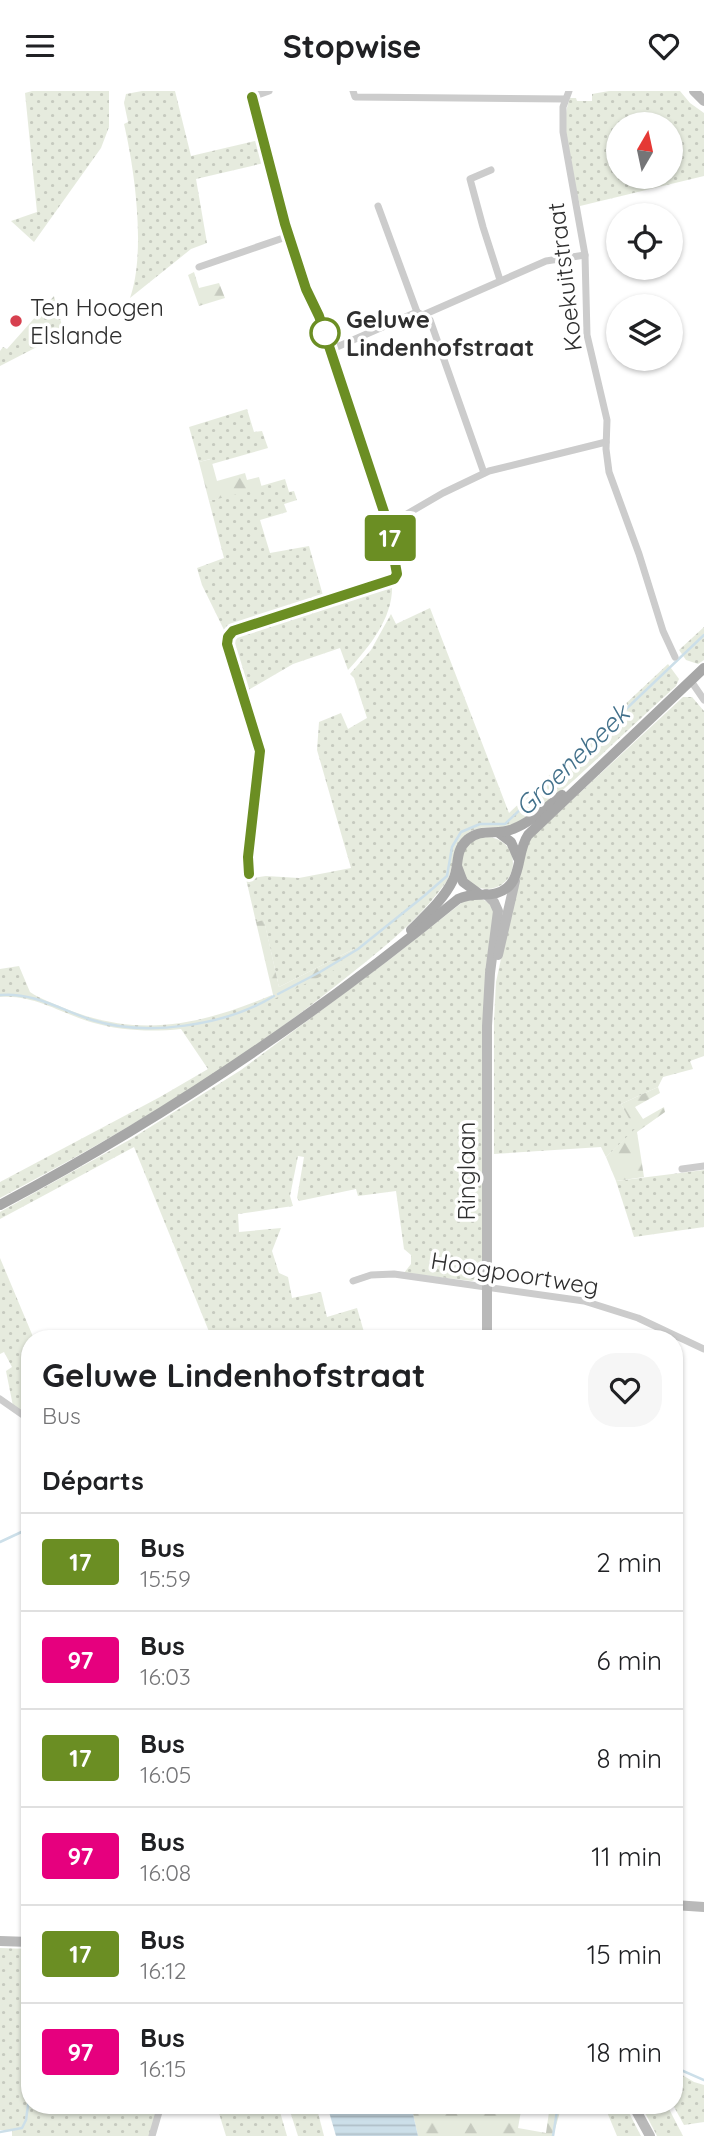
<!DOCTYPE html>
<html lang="fr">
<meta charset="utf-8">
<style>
body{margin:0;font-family:Quicksand,sans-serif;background:#f6f6f6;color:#202124;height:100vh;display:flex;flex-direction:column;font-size:26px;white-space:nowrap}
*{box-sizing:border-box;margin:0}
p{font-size:23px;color:#757577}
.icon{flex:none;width:38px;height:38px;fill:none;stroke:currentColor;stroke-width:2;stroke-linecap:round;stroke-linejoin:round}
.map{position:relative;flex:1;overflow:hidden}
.details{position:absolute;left:21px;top:1239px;width:662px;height:784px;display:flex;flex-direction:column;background:#fff;border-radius:28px;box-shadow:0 2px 5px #0004}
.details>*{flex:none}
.badge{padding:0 14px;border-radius:5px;font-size:24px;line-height:46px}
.needle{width:46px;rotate:9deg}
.controls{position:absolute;left:606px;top:21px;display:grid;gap:14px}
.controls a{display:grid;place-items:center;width:77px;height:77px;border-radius:50%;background:#fff;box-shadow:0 2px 5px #0004;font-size:35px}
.map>.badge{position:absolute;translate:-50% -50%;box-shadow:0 0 0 4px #fff}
h2{padding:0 21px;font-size:26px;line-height:63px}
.round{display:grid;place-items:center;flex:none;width:74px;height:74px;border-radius:28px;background:#f6f6f6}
.overview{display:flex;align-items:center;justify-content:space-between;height:119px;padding:0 21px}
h1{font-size:33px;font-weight:700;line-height:52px}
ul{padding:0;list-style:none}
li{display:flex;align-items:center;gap:21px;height:98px;padding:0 21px;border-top:2px solid #e0e0e0}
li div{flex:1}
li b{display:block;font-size:26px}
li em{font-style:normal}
li .badge{min-width:77px;font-weight:700;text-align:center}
header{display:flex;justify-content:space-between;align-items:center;height:91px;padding:0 21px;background:#fff;font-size:32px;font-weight:700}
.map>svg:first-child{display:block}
.grass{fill:url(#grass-dots);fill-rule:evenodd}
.forest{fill:url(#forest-firs)}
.water{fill:url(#water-rules)}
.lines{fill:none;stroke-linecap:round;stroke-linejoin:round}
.stream{stroke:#ccdfe9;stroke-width:2.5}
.street{stroke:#ccc;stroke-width:7}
.secondary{stroke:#b9b9b9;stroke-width:10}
.primary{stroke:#a7a7a7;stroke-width:10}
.line-casing{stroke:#fff;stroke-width:16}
.line{stroke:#6b8e23;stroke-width:10}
.poi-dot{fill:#d7404f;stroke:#fff;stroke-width:2.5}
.stop-dot{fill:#fff;stroke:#6b8e23;stroke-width:3.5}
.labels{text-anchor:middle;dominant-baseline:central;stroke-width:7;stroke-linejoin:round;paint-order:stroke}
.street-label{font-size:24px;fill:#2f2f2f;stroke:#fff}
.poi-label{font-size:24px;fill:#2f2f2f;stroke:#fff;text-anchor:start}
.stop-label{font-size:24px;font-weight:bold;fill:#2f2f2f;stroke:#fff;text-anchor:start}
.water-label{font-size:26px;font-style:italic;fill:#43718b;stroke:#fff}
</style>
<header><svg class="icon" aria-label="menu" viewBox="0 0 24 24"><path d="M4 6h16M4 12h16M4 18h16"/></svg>Stopwise<svg class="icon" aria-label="heart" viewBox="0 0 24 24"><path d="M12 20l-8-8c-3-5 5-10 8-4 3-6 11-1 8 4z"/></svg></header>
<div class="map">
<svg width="704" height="2045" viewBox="0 0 704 2045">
<defs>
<pattern id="grass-dots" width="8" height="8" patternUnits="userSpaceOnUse" patternTransform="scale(1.75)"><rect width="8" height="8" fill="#e6ebde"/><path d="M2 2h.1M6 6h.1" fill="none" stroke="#c6cabf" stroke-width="1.8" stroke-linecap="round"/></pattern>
<pattern id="forest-firs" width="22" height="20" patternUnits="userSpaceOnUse" patternTransform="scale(1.75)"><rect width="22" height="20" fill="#e6ebde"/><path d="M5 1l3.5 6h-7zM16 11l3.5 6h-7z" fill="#c6cabf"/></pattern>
<pattern id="water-rules" width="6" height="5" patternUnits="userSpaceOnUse" patternTransform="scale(1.75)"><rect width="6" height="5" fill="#ccdfe9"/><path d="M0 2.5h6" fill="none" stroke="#b0c0c8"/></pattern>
</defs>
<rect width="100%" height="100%" fill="#fff"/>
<g class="grass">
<polygon points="32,0 109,0 109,36 101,57 34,151 11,130 37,121 25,2"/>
<path d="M142,0h33l16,65 68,-16 5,23 -68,16 11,64 -16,6 -61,49c16,-45 5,-127 -6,-174l4,-2 -4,-19 2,-9z"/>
<path d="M609,0h71l10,12 14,10v63l-124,30c-7,-33 -23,-76 -10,-108h6l1,3h15v-7zM618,33h52v53h-52z"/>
<polygon points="54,205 64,242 0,275 0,260 3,256 7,258"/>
<polygon points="247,318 254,341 262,340 268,357 212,373 210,368 199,371 189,336"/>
<polygon points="285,388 289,401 294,400 297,409 284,413 287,421 260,429 270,462 309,455 324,508 236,535 226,543 202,494 197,477 224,467 209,410"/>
<path d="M392,492c2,34 -22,63 -44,87l-8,-22 -47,16 -48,28 -15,-51 5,-7z"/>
<path d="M430,517l79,205 159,-149 11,15 -3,7c-26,24 -53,48 -79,73 -24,22 -50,47 -79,64 -15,9 -37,-1 -51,11 -17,13 -11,30 -20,47 -29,40 -66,69 -104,99 -105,85 -224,155 -343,218v-16l160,-85 48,-28 -27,-40c-29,3 -59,2 -87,-6 -32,-9 -60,-29 -94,-26v-28l19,-3 11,26c10,7 23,11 34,16 75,31 137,17 208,-13l2,3 84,-40 -4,-9 -75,38 -15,-66 -8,1 -10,-43 20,-3 33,2 52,-10 -34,-118 2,-28 22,-9 7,16 19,-11 -13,-40 -4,-4 21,-24 20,-36 5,10z"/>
<polygon points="704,536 704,569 698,573 686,569 679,559"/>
<polygon points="683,606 692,606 704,620 704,965 690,970 693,978 663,986 658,996 621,1013 636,1038 606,1066 601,1056 494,1063 494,930 496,891 523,765 529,749"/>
<circle cx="487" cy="772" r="26"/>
<path d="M469,806c14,1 23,4 26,19l-12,105 -1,255 -10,5 -68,-8 7,-9v-9l-7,-6 -8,-58 -38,5 -2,-7 -57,12 -2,-3 7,-41 -6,-1 -8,40 3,10 -55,8 1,18 42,-4 -9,23 7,22 9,4 4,21 29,-6 6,25 30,-9 9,31h-154l-78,-192 -134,72v-7l131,-73 110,-69 148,-110z"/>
<polygon points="704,1079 704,1136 634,1146 616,1090"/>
<polygon points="0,1167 34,1248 30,1248 30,1326 13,1315 6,1280 12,1276 4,1261 0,1263"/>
<polygon points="0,1857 30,1858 30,2014 152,2014 156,2019 150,2045 12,2045 12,2039 0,2039"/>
<polygon points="674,1979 694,1991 704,1994 704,2031 684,2034 673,2014"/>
<polygon points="178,2014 278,2014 287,2045 226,2045 218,2019 185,2022"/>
<polygon points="288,2014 316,2014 324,2045 298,2045"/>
<polygon points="601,2014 625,2014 641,2045 617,2045 607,2021"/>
<polygon points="641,2014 667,2014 683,2045 657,2045"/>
</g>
<g class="forest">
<polygon points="194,181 199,197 219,192 225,207 199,215 188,184"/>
<polygon points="211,368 217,390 245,382 247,389 259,386 262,397 209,410 199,371"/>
<polygon points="264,829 279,896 354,858 359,867 274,908 256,831"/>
<polygon points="658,996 660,1002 635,1016 643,1028 664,1016 665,1021 637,1041 644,1086 616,1090 606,1066 635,1038 621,1013"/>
<polygon points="411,2014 456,2014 470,2020 481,2019 490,2014 522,2014 518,2037 546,2042 550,2014 562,2014 553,2045 418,2045"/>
</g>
<polygon class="water" points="327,2014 411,2014 418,2045 336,2045"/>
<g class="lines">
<g class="stream">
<polyline points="278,903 320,881 358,858 424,805 447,785 452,756 461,741 480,733 505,733 704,544"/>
<path d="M0,904c34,-3 61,15 92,25 54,17 133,6 182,-24"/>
<polyline points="0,1451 30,1437"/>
<polyline points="674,1976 704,1989"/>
<polyline points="0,2041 22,2037 26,2029 30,2000"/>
<polyline points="553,2045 558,2014"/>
</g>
<g class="street">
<polyline points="353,0 355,6 565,8"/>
<polyline points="569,0 563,16 563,41 585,164 587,244 607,329 606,358 609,381 639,463 663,540 675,566"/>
<polyline points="252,6 269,0"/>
<polyline points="491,79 470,88 483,136 500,189"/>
<polyline points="199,176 289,145"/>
<polyline points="417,221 430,229 484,382"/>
<polyline points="423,224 546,170 585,164"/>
<polyline points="330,259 417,221 378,115"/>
<polyline points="388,434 443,402 489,380 606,351"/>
<polyline points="691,590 704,609"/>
<polyline points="249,784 248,766 260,660 227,553 228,546 233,540 394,488 397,483 388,434 319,225 306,198 289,145 250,0"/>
<polyline points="682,1078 704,1075"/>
<polyline points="353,1190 371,1184 394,1183 584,1210 638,1227 704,1258"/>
<polyline points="0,1308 30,1329"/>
<polyline points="152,2045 161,2014"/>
</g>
<g class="secondary">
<polyline points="694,0 704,10"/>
<polyline points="486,803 494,811 498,820 490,882 487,935 487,1248"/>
<polyline points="498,864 515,790"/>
<polyline points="674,1814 704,1816"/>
<polyline points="0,1850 30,1851"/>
<polyline points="633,2014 650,2045"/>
</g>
<g class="primary">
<polyline points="499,742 511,751 518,767"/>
<polyline points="457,775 463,791 478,802"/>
<path d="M411,839c14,-14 33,-31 42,-50 7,-14 1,-28 14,-40 14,-13 30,-4 46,-11 18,-7 34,-22 49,-34"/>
<path d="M0,1114c163,-86 315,-189 458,-306 15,-7 25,-2 39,-6 27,-8 18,-39 31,-58l176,-167"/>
</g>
</g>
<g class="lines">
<g class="line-casing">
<polyline id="line" points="249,783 248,766 260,660 227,553 228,546 233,540 394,488 397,483 388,433 319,225 306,198 285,133 252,6"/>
</g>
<use href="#line" class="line"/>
</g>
<circle class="poi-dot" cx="16" cy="230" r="7"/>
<circle class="stop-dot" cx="325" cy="242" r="14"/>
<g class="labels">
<g class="street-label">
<text transform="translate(564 186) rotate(-97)">Koekuitstraat</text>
<text transform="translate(466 1080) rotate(-90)">Ringlaan</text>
<text transform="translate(515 1182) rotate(9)">Hoogpoortweg</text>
</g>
<g class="poi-label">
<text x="30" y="216">Ten Hoogen<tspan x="30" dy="28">Elslande</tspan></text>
</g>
<g class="stop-label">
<text x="346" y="228">Geluwe<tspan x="346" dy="28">Lindenhofstraat</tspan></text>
</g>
<g class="water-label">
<text transform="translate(572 669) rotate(-44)">Groenebeek</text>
</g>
</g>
</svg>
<div class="controls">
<a><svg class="needle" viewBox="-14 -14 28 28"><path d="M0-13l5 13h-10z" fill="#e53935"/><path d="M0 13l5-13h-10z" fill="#757577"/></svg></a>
<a><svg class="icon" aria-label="locate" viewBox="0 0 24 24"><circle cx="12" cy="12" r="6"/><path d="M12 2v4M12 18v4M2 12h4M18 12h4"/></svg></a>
<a><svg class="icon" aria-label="layers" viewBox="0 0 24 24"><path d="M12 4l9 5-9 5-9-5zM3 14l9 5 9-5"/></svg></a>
</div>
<b class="badge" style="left:390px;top:447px;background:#6b8e23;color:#fff">17</b>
<section class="details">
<div class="overview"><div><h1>Geluwe Lindenhofstraat</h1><p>Bus</p></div><a class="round"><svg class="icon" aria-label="heart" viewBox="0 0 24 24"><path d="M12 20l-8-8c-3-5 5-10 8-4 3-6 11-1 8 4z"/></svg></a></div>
<h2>Départs</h2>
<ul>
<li><span class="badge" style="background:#6b8e23;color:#fff">17</span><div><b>Bus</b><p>15:59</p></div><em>2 min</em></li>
<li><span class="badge" style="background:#e6007e;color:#fff">97</span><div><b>Bus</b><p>16:03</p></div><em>6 min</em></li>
<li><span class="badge" style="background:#6b8e23;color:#fff">17</span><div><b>Bus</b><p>16:05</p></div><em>8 min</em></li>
<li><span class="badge" style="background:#e6007e;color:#fff">97</span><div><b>Bus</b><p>16:08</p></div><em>11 min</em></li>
<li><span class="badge" style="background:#6b8e23;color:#fff">17</span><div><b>Bus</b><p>16:12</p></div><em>15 min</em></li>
<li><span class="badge" style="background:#e6007e;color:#fff">97</span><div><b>Bus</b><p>16:15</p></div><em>18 min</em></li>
</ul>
</section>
</div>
